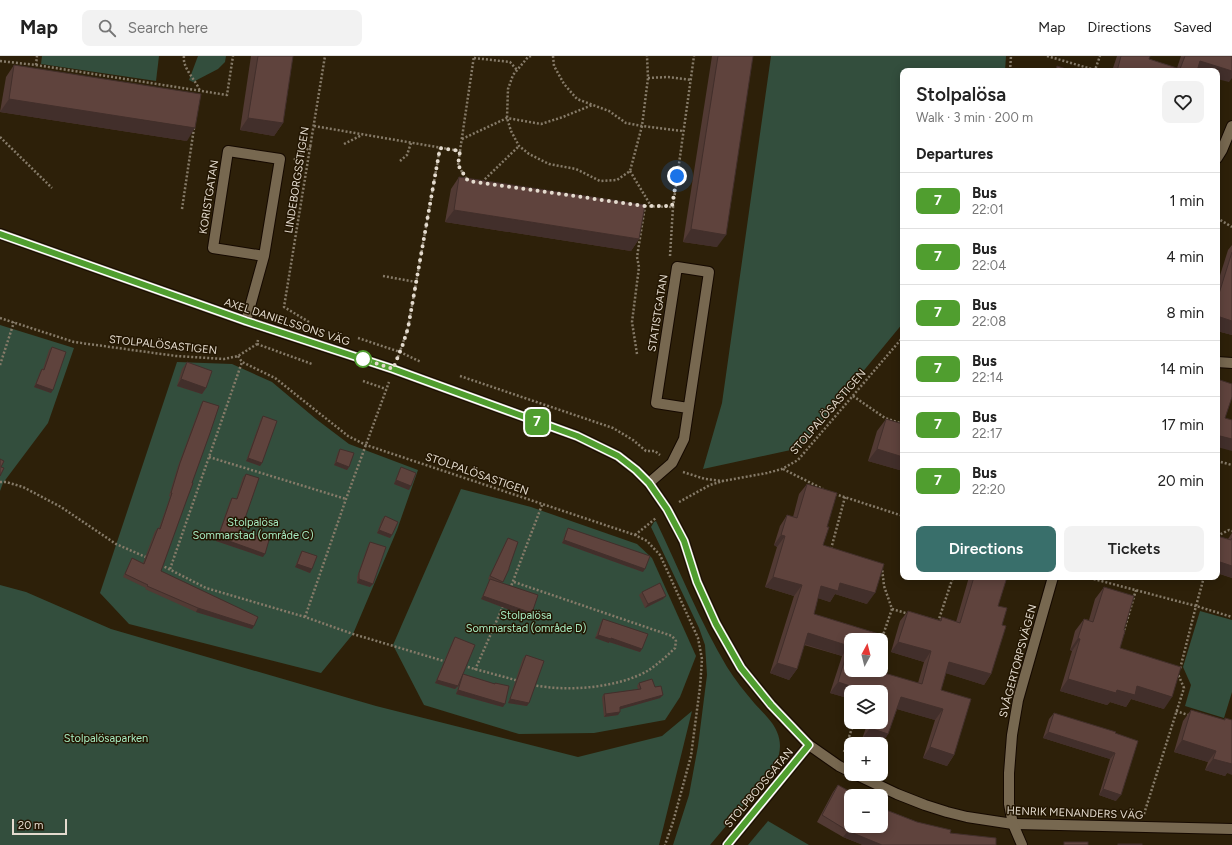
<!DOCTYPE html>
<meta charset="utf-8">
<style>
body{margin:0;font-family:Figtree,sans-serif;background:#f2f2f2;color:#222;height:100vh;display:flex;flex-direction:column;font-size:15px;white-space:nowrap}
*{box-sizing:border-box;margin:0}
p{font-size:13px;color:#767676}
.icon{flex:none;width:22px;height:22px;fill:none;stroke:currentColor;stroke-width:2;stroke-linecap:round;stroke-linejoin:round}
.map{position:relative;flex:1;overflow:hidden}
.drawer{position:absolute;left:900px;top:12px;width:320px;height:512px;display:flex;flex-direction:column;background:#fff;border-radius:8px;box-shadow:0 2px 10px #0003}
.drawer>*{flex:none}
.badge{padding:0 8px;border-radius:6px;font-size:14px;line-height:26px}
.needle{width:26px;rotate:7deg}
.controls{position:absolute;left:844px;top:577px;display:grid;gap:8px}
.controls a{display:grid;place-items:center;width:44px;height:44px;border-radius:8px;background:#fff;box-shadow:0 2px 10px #0003;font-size:20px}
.scale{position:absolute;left:12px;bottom:10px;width:55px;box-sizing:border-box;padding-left:4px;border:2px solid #e4dbce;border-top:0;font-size:11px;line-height:14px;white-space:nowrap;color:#e4dbce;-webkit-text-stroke:3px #231602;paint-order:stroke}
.you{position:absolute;width:20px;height:20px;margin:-10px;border:3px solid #fff;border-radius:50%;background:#1a73e8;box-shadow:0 0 0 6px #1a73e833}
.map>.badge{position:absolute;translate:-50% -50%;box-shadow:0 0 0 2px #fff}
h2{padding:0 16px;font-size:15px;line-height:36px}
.round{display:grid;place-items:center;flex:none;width:42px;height:42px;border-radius:8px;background:#f2f2f2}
.head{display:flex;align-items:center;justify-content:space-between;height:68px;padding:0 16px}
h1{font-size:19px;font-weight:600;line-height:30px}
.button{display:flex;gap:8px;margin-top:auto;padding:8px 16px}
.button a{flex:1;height:46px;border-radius:8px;background:#396f6b;color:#fff;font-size:16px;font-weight:600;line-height:46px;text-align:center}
.button a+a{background:#f2f2f2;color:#222}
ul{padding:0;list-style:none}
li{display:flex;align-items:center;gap:12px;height:56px;padding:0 16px;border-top:1px solid #e0e0e0}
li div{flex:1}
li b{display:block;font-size:15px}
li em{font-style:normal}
li .badge{min-width:44px;font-weight:700;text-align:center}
header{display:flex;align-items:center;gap:24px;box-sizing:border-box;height:56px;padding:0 20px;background:#fff;border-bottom:1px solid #e0e0e0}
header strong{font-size:19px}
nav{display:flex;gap:22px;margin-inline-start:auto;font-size:14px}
.search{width:280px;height:36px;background:#f2f2f2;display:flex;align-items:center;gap:10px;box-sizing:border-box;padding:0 14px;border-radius:8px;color:#767676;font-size:15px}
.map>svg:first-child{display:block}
.green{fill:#334e3d}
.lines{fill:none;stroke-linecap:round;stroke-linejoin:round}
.minor-casing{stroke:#150900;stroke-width:12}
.path{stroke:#867b69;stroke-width:2.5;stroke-dasharray:2 2;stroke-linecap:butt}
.minor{stroke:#776850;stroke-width:10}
.wall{fill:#523a34}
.shaded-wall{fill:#422f2b}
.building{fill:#5f433d;stroke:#422f2b}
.line-casing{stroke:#fff;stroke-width:9}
.line{stroke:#509e2f;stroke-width:6}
.walk{stroke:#e4dbce;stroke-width:4;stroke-dasharray:0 7.2}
.stop-dot{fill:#fff;stroke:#509e2f;stroke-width:2}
.labels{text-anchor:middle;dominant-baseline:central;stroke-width:3;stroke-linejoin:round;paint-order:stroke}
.street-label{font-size:11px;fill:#e4dbce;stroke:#231602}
.park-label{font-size:11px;fill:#a6ebc1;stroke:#231602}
</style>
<header>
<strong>Map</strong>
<div class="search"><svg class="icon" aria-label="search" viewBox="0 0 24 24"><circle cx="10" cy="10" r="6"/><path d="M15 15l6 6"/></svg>Search here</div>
<nav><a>Map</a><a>Directions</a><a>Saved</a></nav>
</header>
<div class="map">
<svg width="1232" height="789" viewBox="0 0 1232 789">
<rect width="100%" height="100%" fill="#2d2009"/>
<g class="green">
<polygon points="42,0 159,0 156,25 41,8"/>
<polygon points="198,0 226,0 225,6 218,13 193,26 189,24"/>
<polygon points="771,0 1006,0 1005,15 903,15 903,267 800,392 703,413 722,347"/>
<polygon points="0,269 74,292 48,367 3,427 0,435"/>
<polygon points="177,306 232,308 272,326 316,363 349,388 418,414 397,474 353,578 321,617 129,568 100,537"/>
<polygon points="461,433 531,451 637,488 652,502 696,600 680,641 665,664 594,677 519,678 424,649 393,589"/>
<path d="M656,465c23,48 44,101 71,146 8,13 18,25 28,37 7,8 18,17 22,28 6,14 2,26 -4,38l-63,75h-37l16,-50 9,-49 9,-71 -2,-30 -6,-17 -48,-101 3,-5z"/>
<polygon points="0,529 26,536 111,573 376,650 578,701 662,680 692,655 659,789 0,789"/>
<polygon points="1200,555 1232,564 1232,636 1224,662 1185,650 1191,629 1183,611"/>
<polygon points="768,765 809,789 748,789"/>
</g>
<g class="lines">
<g class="minor-casing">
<g id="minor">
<polyline points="1217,102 1222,94 1232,70"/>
<polyline points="0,178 246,265 393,313 577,380 618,400 636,414 649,427 667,453 684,485 697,526 716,568 741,612 771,649 809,689 839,710 851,716"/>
<polyline points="246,265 264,200 280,103 228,95 213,192 264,200"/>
<polyline points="1217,306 1232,307"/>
<polyline points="649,427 672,407 684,383 709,216 677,211 656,347 688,352"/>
<polyline points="855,718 897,738 925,749 947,756 967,761 1013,768 1232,773"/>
<polyline points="727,789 809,689"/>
<polyline points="1022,789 1013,768 1009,748 1009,717 1012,679 1018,644 1053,521"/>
</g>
</g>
<g class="path">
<path d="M184,0c-2,12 12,24 16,35"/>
<polyline points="531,0 528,1 513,19 508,33 507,62 511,75 519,90 529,98 549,108 576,113 600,125 617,124 630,115 642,70 648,22 647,0"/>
<polyline points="553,0 554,10 564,28 577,43 609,55 626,67 642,70 683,75"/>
<polyline points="1047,0 1095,14 1100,0"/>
<polyline points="474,2 510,6 517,14"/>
<polyline points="0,5 36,9 37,0"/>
<polyline points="36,9 227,39 233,0"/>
<polyline points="1010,15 1011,0"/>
<polyline points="648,22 668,21 691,24"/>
<polyline points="314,70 460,95 474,0"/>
<polyline points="0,81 52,132"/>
<polyline points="462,83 507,62 541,68 563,61 592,49"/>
<polyline points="344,88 362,79"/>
<polyline points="460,95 458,109 467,124"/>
<polyline points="294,104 311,90"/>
<polyline points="400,105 407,99 411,87"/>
<polyline points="630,115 651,150"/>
<polyline points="482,126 519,90"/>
<polyline points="641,150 673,151 694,0"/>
<polyline points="182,153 194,72"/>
<polyline points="1217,162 1232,171"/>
<polyline points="670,200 673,151"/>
<polyline points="383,220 416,226"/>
<polyline points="0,262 74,286 176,300 224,303 238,300 257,288 258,284"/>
<polyline points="309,266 284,251 325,0"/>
<polyline points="358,282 400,296 421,306"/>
<polyline points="257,288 312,308"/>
<polyline points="637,298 632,266 639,211 637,201 645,150"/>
<polyline points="238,300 242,306 275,322 348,380 366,389 635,479 647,485 660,499 698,582 702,603 700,631 691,700 673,766 665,789"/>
<polyline points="398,301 408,272 440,92"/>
<polyline points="0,309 14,266"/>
<polyline points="460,320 613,372 633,384 646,395 655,395 660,399"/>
<polyline points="363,325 386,333"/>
<polyline points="853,340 885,362 903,368"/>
<polyline points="209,401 346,443"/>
<polyline points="1217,405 1232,409"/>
<polyline points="783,413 823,433"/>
<polyline points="683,416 705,423 723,425"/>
<polyline points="0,426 6,426 23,431 61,451 116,488 148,502"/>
<polyline points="835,438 903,460"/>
<polyline points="679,446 710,429 723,425 767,417 782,413 798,404 903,281"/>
<polyline points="635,479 656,462"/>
<polyline points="1217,480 1229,474 1232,475"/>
<polyline points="831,493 845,441"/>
<polyline points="161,509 206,532 305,561 353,578 447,606"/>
<polyline points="170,513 242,306"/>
<polyline points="1086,521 1196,550 1180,613"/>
<polyline points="1204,521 1196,550 1232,561"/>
<path d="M514,526l158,54 4,5 -1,7c-8,8 -17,16 -26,22 -30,18 -82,22 -116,15"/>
<polyline points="510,533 542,449"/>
<polyline points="892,553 909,558"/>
<polyline points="305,561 346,443 389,326"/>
<polyline points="938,566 953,521"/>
<polyline points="1123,578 1136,534"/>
<polyline points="881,585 892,553 884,530 882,512"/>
<polyline points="464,610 519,625"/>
<polyline points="475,614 504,548"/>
<polyline points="1176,655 1191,660"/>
<polyline points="844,696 854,666"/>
<polyline points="1144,758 1184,632 1178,618"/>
</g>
<use href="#minor" class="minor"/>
</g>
<g class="wall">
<polygon points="251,0 293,0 283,67 274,80 240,74"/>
<polygon points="712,0 753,0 717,191 683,186"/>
<polygon points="1117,0 1150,0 1149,3 1177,12 1181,0 1232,0 1229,26 1217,15 1112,15"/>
<polygon points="14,9 187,85 0,56 6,21"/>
<polygon points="459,121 639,183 631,195 445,166 451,133"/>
<polygon points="1232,189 1232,279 1217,275 1217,229 1228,194"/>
<polygon points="52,291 51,337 34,331 40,316 42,313 43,313 49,294"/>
<polygon points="187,306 206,332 202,338 177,330 182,313"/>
<polygon points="203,345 192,427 161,515 254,570 252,573 196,556 145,533 146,532 123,521 130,506 132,502 143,507 155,475 158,472 159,472 170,441 169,440 178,410 201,348"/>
<polygon points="263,360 262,407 260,410 246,405 261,363"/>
<polygon points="886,363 903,368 903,415 868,405 877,375"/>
<polygon points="340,393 349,411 347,414 334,409 338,396"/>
<polygon points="401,411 409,434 394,428 399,415"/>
<polygon points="246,418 241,474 263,501 216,485 230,445 232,442 236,443 243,421"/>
<polygon points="807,428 827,471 823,489 867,548 835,538 830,546 818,542 814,558 879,578 851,614 918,627 924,606 891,596 900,565 908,555 939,564 942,561 956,566 969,521 1007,521 998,550 1002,569 991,618 984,629 946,617 941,634 954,699 947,710 923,702 935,664 897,653 888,678 881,689 862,683 868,666 881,666 881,636 851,636 851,643 830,637 842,600 804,589 797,613 789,624 770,617 794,540 765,531 777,491 774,489 780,470 787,459 793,461 799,438"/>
<polygon points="385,460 392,479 390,482 377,477 382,463"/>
<polygon points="568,472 643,516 562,487 566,475"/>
<polygon points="1232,477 1232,522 1217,517 1217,480 1228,483"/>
<polygon points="508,482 509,512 509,513 502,527 529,561 481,543 490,524 488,523 506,485"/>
<polygon points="370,486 373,528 370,531 357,527 357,521 368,489"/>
<polygon points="302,495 312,513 310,517 295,511 300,498"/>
<polygon points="1104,531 1124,574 1120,592 1164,653 1131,643 1126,651 1110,646 1107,649 1060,635 1072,595 1070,594 1075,575 1084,563 1089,564 1095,543"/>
<polygon points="642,536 666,540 663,543 645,552 639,539"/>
<polygon points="603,563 642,593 640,596 609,586 609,587 595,582 601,566"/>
<polygon points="455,581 462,620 463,618 495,628 495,627 503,651 456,638 460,624 458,630 455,633 435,627 453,584"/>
<polygon points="526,599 527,650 508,647 523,602"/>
<polygon points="639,627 655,631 663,639 660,642 620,653 618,659 604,661 602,641 604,638 638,633 637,630"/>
<polygon points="1191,654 1224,664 1225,662 1227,717 1225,720 1205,714 1208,706 1174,696 1183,665"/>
<polygon points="1054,657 1115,677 1116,745 1099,739 1110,703 1043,682 1049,663"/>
<polygon points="838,729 851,740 917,766 950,777 996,789 863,789 843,781 817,766 833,736"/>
</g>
<g class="shaded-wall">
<polygon points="1200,5 1232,15 1232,22 1229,26 1217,23 1217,15 1193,15"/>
<polygon points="9,43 195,72 187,85 0,56"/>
<polygon points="248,62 283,67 274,80 240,74"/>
<polygon points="454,154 639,183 631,195 445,166"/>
<polygon points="691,173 726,179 717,191 683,186"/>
<polygon points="1217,260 1232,265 1232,279 1217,275"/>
<polygon points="181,323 206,332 202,338 177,330"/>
<polygon points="36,328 53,334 51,337 34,331"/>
<polygon points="1220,380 1232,383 1232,395 1217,391 1217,384"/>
<polygon points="877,393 903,401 903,415 868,405"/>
<polygon points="248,402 262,407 260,410 246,405"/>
<polygon points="336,406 349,411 347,414 334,409"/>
<polygon points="396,424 411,430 409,434 394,428"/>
<polygon points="379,474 392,479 390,482 377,477"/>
<polygon points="781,479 785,480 777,491 774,489"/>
<polygon points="218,481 265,498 263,501 216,485"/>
<polygon points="564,484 645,513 643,516 562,487"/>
<polygon points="1217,505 1232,510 1232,522 1217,517"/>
<polygon points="297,508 312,513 310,517 295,511"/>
<polygon points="773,521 802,529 794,540 765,531"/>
<polygon points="359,523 373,528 370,531 357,527"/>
<polygon points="840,527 875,537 867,548 835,538 830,546 814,541 821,530"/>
<polygon points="483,540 532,557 529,561 481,543"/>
<polygon points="666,540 663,543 645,552 648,548"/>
<polygon points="198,552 254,570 252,573 196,556"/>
<polygon points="808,577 849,590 842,600 801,587"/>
<polygon points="598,579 611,582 642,593 640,596 609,586 609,587 595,582"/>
<polygon points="1078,582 1080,583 1072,595 1070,594"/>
<polygon points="898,586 931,595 924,606 891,596"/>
<polygon points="949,606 991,618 984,629 942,616"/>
<polygon points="777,607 797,613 789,624 770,617"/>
<polygon points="1068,623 1117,634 1137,630 1172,641 1164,653 1131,643 1126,651 1110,646 1107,649 1060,635"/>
<polygon points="437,624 458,630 455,633 435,627"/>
<polygon points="838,626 869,636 851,636 851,643 830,637"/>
<polygon points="458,634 505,648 503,651 456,638"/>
<polygon points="663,639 660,642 618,654 620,651"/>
<polygon points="901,641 943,653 935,664 893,652"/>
<polygon points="510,643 529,647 527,650 508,647"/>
<polygon points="620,656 618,659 604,661 606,658"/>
<polygon points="870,672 888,678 881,689 881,688 878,688 862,683"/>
<polygon points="1048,676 1115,697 1110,703 1043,682"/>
<polygon points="1182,684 1216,695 1208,706 1174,696"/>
<polygon points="930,691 954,699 947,710 923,702"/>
<polygon points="1213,703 1232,708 1232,719 1227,717 1225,720 1205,714"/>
<polygon points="1103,733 1121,739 1116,745 1099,739"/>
<polygon points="848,775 882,789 863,789 843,781"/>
</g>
<g class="building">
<polygon points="258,0 293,0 283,67 248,62"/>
<polygon points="718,0 753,0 726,179 691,173"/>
<polygon points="1121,0 1150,0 1149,3 1180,13 1185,0 1232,0 1232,15 1200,5 1197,15 1117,15"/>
<polygon points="14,9 201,38 195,72 9,43"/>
<polygon points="1057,10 1072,15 1056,15"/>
<polygon points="459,121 645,149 639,183 454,154"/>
<polygon points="1232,196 1232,265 1217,260 1217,244"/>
<polygon points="52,291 66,296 53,334 36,328 42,313 44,314"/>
<polygon points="187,306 212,315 206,332 181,323"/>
<polygon points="1217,323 1232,328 1232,341 1225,362 1232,364 1232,383 1220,380 1218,384 1217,384 1217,385"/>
<polygon points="203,345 219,350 210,377 192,427 193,427 187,443 161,515 258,561 254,570 198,552 147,530 148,529 125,518 132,502 144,508 158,472 160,473 172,437 171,437 180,407"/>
<polygon points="263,360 277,365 262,407 248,402"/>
<polygon points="886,363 903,368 903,401 877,393"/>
<polygon points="340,393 354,397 349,411 336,406"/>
<polygon points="0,403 4,405 1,411 4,412 0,420"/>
<polygon points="401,411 416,417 411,430 396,424"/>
<polygon points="246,418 259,422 241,474 269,484 265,498 218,481 232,442 237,443"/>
<polygon points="807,428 837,437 827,471 829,471 823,489 884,508 875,537 840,527 838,535 821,530 814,558 879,578 877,584 851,584 851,614 874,614 922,628 931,595 898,586 908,555 941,565 942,561 960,567 974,521 1007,521 998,550 1007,552 1002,569 1006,570 991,618 949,606 941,634 971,643 954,699 930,691 943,653 901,641 888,678 870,672 872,666 881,666 881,636 869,636 838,626 849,590 808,577 797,613 777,607 802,529 773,521 785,480 781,479 787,459 797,462"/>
<polygon points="385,460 398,466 392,479 379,474"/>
<polygon points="568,472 650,500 645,513 564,484"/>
<polygon points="1217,480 1231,484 1232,482 1232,510 1217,505"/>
<polygon points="508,482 518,486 509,512 509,513 503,526 490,520"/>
<polygon points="370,486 386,491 373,528 359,523 359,517"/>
<polygon points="302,495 317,500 312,513 297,508"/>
<polygon points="490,523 538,539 532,557 483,540"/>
<polygon points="660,527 666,540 648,548 642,536"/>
<polygon points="1104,531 1134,540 1124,574 1125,575 1120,592 1181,611 1172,641 1137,630 1135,639 1117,634 1116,637 1068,623 1080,583 1078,582 1084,563 1093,566"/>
<polygon points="603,563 648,578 642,593 611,582 611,583 598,579"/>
<polygon points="455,581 475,589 458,630 437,624"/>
<polygon points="526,599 544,605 529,647 510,643"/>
<polygon points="463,618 495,628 495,627 509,630 505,648 458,634"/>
<polygon points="652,623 655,631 661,630 663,639 620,651 620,656 606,658 604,638 641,633 639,627"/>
<polygon points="1191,654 1225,664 1225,662 1232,664 1232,708 1213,703 1216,695 1182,684"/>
<polygon points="1054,657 1116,676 1115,677 1138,685 1121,739 1103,733 1115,697 1048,676"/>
<polygon points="838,729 858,740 851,740 851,770 881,770 881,752 917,766 951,774 950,777 996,782 996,789 882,789 848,775 822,759"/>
<rect x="1064" y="786" width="24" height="3"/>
<rect x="1118" y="788" width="24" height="1"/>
</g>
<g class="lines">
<g class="line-casing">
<polyline id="line" points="0,178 246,265 393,313 577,380 618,400 636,414 649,427 667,453 684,485 697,526 716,568 741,612 771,649 809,689 727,789"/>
</g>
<use href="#line" class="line"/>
<polyline class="walk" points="363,303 393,313 403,288 408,272 440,92 460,95 458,109 468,125 645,150 672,150 677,120"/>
</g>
<circle class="stop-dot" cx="363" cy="303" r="8"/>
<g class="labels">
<g class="street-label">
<text transform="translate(297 124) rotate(-81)">LINDEBORGSSTIGEN</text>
<text transform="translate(209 141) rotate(-81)">KORISTGATAN</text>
<text transform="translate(658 257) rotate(-81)">STATISTGATAN</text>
<text transform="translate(287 266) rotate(18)">AXEL DANIELSSONS VÄG</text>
<text transform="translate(163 289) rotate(6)">STOLPALÖSASTIGEN</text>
<text transform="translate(828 356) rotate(-49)">STOLPALÖSASTIGEN</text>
<text transform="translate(477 418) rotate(19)">STOLPALÖSASTIGEN</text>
<text transform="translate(1018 605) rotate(-75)">SVÅGERTORPSVÄGEN</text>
<text transform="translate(759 732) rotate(-50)">STOLPBODSGATAN</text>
<text transform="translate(1075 757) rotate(2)">HENRIK MENANDERS VÄG</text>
</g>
<g class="park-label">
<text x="253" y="466">Stolpalösa<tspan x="253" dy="13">Sommarstad (område C)</tspan></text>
<text x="526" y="559">Stolpalösa<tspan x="526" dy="13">Sommarstad (område D)</tspan></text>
<text x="106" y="682">Stolpalösaparken</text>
</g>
</g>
</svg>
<div class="controls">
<a><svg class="needle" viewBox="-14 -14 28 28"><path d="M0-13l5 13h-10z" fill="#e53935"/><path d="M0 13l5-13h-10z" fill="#767676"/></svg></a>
<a><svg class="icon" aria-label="layers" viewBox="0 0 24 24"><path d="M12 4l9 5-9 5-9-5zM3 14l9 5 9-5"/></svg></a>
<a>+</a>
<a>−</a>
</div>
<div class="scale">20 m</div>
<div class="you" style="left:677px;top:120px"></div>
<b class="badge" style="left:537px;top:366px;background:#509e2f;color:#fff">7</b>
<section class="drawer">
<div class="head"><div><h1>Stolpalösa</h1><p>Walk · 3 min · 200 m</p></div><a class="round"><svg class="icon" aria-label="heart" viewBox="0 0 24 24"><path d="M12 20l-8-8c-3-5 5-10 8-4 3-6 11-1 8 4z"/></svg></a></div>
<h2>Departures</h2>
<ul>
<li><span class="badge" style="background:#509e2f;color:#fff">7</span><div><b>Bus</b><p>22:01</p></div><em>1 min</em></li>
<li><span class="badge" style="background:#509e2f;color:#fff">7</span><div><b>Bus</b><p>22:04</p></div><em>4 min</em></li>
<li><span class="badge" style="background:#509e2f;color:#fff">7</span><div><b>Bus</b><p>22:08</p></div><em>8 min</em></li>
<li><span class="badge" style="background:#509e2f;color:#fff">7</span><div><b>Bus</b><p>22:14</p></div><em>14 min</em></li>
<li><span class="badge" style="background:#509e2f;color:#fff">7</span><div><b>Bus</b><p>22:17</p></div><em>17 min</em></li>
<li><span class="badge" style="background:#509e2f;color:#fff">7</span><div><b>Bus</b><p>22:20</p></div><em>20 min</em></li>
</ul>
<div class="button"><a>Directions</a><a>Tickets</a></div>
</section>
</div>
